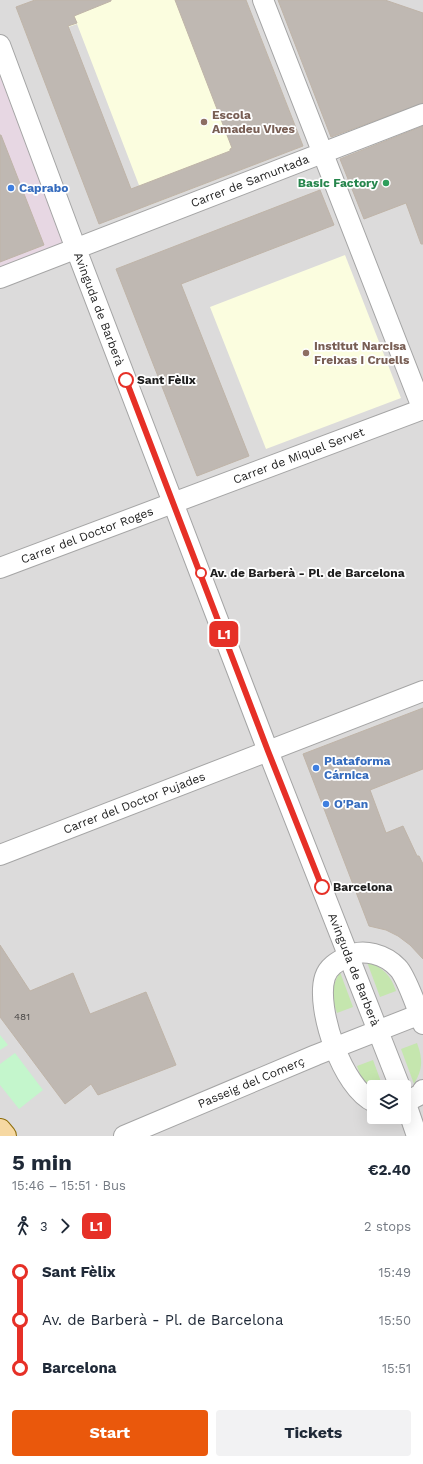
<!DOCTYPE html>
<meta charset="utf-8">
<style>
body{margin:0;font-family:"Work Sans",sans-serif;background:#f2f2f3;color:#1f2937;height:100vh;display:flex;flex-direction:column;font-size:15px;white-space:nowrap}
*{box-sizing:border-box;margin:0}
p{font-size:13px;color:#747a83}
.icon{flex:none;width:22px;height:22px;fill:none;stroke:currentColor;stroke-width:2;stroke-linecap:round;stroke-linejoin:round}
.map{position:relative;height:1136px;overflow:hidden}
.details{display:flex;flex-direction:column;background:#fff;flex:1}
.details>*{flex:none}
.badge{padding:0 8px;border-radius:6px;font-size:14px;line-height:26px}
.controls{position:absolute;left:367px;top:1080px;display:grid;gap:8px}
.controls a{display:grid;place-items:center;width:44px;height:44px;border-radius:4px;background:#fff;box-shadow:0 4px 16px #0002;font-size:20px}
.map>.badge{position:absolute;translate:-50% -50%;box-shadow:0 0 0 2px #fff}
.legs{display:flex;align-items:center;gap:6px;height:44px;padding:0 12px;font-size:13px}
.legs p{margin-inline-start:auto}
.overview{display:flex;align-items:center;justify-content:space-between;height:68px;padding:0 12px}
h1{font-size:22px;font-weight:700;line-height:30px}
.cta{display:flex;gap:8px;margin-top:auto;padding:8px 12px}
.cta a{flex:1;height:46px;border-radius:4px;background:#ea580c;color:#fff;font-size:16px;font-weight:700;line-height:46px;text-align:center}
.cta a+a{background:#f2f2f3;color:#1f2937}
ul{padding:0 12px;list-style:none}
li{display:flex;align-items:center;gap:14px;height:48px;font-size:15px}
li i{display:grid;place-items:center;width:6px;height:100%;margin:0 5px;background:currentColor}
li i::after{content:'';width:10px;height:10px;margin:-5px;border:3px solid;border-radius:50%;background:#fff}
li p{margin-inline-start:auto}
li:first-child i{background:linear-gradient(#0000 50%,currentColor 0)}
li:last-child i{background:linear-gradient(currentColor 50%,#0000 0)}
.map>svg:first-child{display:block}
.residential{fill:#dcdbdb;fill-rule:evenodd}
.industrial{fill:#e7d7e3}
.education{fill:#fbfddf}
.grass{fill:#c5e6ae}
.park{fill:#c4f6cc}
.building{fill:#bfb8b2;stroke:#bfb4a8}
.lines{fill:none;stroke-linecap:round;stroke-linejoin:round}
.minor-casing{stroke:#a5a5a5;stroke-width:22}
.major-casing{stroke:#8f6d09;stroke-width:24}
.minor{stroke:#fff;stroke-width:20}
.major{stroke:#f6d8a2;stroke-width:22}
.line-1-casing{stroke:#fff;stroke-width:9}
.line-1{stroke:#e63027;stroke-width:6}
.education-dot{fill:#8d6e63;stroke:#fff;stroke-width:1.5}
.leisure-dot{fill:#2e9e5b;stroke:#fff;stroke-width:1.5}
.shop-dot{fill:#3f7fe0;stroke:#fff;stroke-width:1.5}
.stop-1-dot{fill:#fff;stroke:#e63027;stroke-width:2}
.labels{text-anchor:middle;dominant-baseline:central;stroke-width:3.5;stroke-linejoin:round;paint-order:stroke}
.number-label{font-size:10px;fill:#464443}
.education-label{font-size:12px;font-weight:bold;fill:#785e54;stroke:#fff;text-anchor:start}
.street-label{font-size:12px;fill:#1e1e1e;stroke:#fff}
.leisure-label{font-size:12px;font-weight:bold;fill:#27864d;stroke:#fff;text-anchor:end}
.shop-label{font-size:12px;font-weight:bold;fill:#366cbe;stroke:#fff;text-anchor:start}
.stop-label{font-size:12px;font-weight:bold;fill:#1e1e1e;stroke:#fff;text-anchor:start}
</style>
<div class="map">
<svg width="423" height="1136" viewBox="0 0 423 1136">
<rect width="100%" height="100%" fill="#efece5"/>
<path class="residential" d="M0,0h423v1136h-423zM374,1087h30v30h-30z"/>
<polygon class="industrial" points="0,73 68,245 0,271"/>
<g class="education">
<polygon points="35,0 246,0 303,146 147,206 77,24 29,41 16,7"/>
<polygon points="345,255 401,398 266,449 210,307"/>
</g>
<g class="grass">
<path d="M367,962c16,5 24,14 29,29l-16,6z"/>
<path d="M340,972l13,35 -16,6c-6,-16 -6,-26 3,-41z"/>
<path d="M417,1043c6,16 6,26 -3,41l-13,-35z"/>
<polygon points="373,1060 383,1087 374,1087 374,1090 361,1077 357,1066"/>
</g>
<g class="park">
<polygon points="0,1035 8,1045 0,1050"/>
<polygon points="15,1053 43,1090 19,1109 0,1085 0,1064"/>
</g>
<g class="building">
<polygon points="35,0 111,0 111,1 74,16 77,23 68,26 131,189 230,151 230,149 232,148 175,0 246,0 303,146 99,224 16,7"/>
<polygon points="278,0 385,0 423,13 423,103 331,137"/>
<polygon points="423,126 423,244 421,244 406,203 364,219 340,159"/>
<polygon points="0,135 1,135 44,245 0,262"/>
<polygon points="320,190 334,225 181,284 249,456 197,476 116,269"/>
<polygon points="423,708 423,769 370,790 386,833 403,826 417,856 419,856 423,864 423,959 410,945 398,936 386,930 369,926 303,754"/>
<polygon points="0,945 30,991 73,973 90,1014 146,992 176,1065 98,1095 91,1084 65,1104 0,1017"/>
</g>
<g class="lines">
<g class="minor-casing">
<g id="minor">
<polyline points="263,0 423,410"/>
<path id="s1" d="M0,45l76,204 192,502 132,336"/>
<path id="s2" d="M0,278l423,-164"/>
<path id="s3" d="M0,568l423,-159"/>
<path id="s4" d="M0,855l423,-164"/>
<polyline points="404,1098 417,1136"/>
<path d="M374,1102c-31,-13 -59,-94 -49,-125 3,-10 12,-15 21,-20 17,-10 40,-2 52,11 8,8 21,45 25,56"/>
<polyline points="404,1103 421,1094 423,1090"/>
<path id="s5" d="M124,1136l192,-81 107,-42"/>
</g>
</g>
<g class="major-casing">
<polyline id="major" points="0,1130 5,1136"/>
</g>
<use href="#minor" class="minor"/>
<use href="#major" class="major"/>
</g>
<g class="lines">
<g class="line-1-casing">
<polyline id="line-1" points="126,380 268,751 322,887"/>
</g>
<use href="#line-1" class="line-1"/>
</g>
<g class="education-dot">
<circle cx="204" cy="122" r="4"/>
<circle cx="306" cy="353" r="4"/>
</g>
<circle class="leisure-dot" cx="386" cy="183" r="4"/>
<g class="shop-dot">
<circle cx="11" cy="188" r="4"/>
<circle cx="316" cy="768" r="4"/>
<circle cx="326" cy="804" r="4"/>
</g>
<g class="stop-1-dot">
<circle cx="126" cy="380" r="7"/>
<circle cx="201" cy="573" r="5"/>
<circle cx="322" cy="887" r="7"/>
</g>
<g class="labels">
<g class="number-label">
<text x="22" y="1016">481</text>
</g>
<g class="education-label">
<text x="212" y="115">Escola<tspan x="212" dy="14">Amadeu Vives</tspan></text>
<text x="314" y="346">Institut Narcisa<tspan x="314" dy="14">Freixas i Cruells</tspan></text>
</g>
<g class="street-label">
<text stroke="none"><textPath href="#s2" startOffset="268">Carrer de Samuntada</textPath></text>
<text stroke="none"><textPath href="#s1" startOffset="282">Avinguda de Barberà</textPath></text>
<text stroke="none"><textPath href="#s3" startOffset="319">Carrer de Miquel Servet</textPath></text>
<text stroke="none"><textPath href="#s3" startOffset="93">Carrer del Doctor Roges</textPath></text>
<text stroke="none"><textPath href="#s4" startOffset="144">Carrer del Doctor Pujades</textPath></text>
<text stroke="none"><textPath href="#s1" startOffset="990">Avinguda de Barberà</textPath></text>
<text stroke="none"><textPath href="#s5" startOffset="138">Passeig del Comerç</textPath></text>
</g>
<g class="leisure-label">
<text x="378" y="183">Basic Factory</text>
</g>
<g class="shop-label">
<text x="19" y="188">Caprabo</text>
<text x="324" y="761">Plataforma<tspan x="324" dy="14">Cárnica</tspan></text>
<text x="334" y="804">O'Pan</text>
</g>
<g class="stop-label">
<text x="137" y="380">Sant Fèlix</text>
<text x="210" y="573">Av. de Barberà - Pl. de Barcelona</text>
<text x="333" y="887">Barcelona</text>
</g>
</g>
</svg>
<div class="controls">
<a><svg class="icon" aria-label="layers" viewBox="0 0 24 24"><path d="M12 4l9 5-9 5-9-5zM3 14l9 5 9-5"/></svg></a>
</div>
<b class="badge" style="left:224px;top:634px;background:#e63027;color:#fff">L1</b>
</div>
<section class="details">
<div class="overview"><div><h1>5 min</h1><p>15:46 – 15:51 · Bus</p></div><b>€2.40</b></div>
<div class="legs"><svg class="icon" aria-label="walk" viewBox="0 0 24 24"><circle cx="13" cy="4" r="2"/><path d="M13 8l-2 6 4 7M11 14l-3 7M7 12l3-4h3l4 4"/></svg>3<svg class="icon" aria-label="forward" viewBox="0 0 24 24"><path d="M9 5l7 7-7 7"/></svg><b class="badge" style="background:#e63027;color:#fff">L1</b><p>2 stops</p></div>
<ul>
<li><i style="color:#e63027"></i><b>Sant Fèlix</b><p>15:49</p></li>
<li><i style="color:#e63027"></i><span>Av. de Barberà - Pl. de Barcelona</span><p>15:50</p></li>
<li><i style="color:#e63027"></i><b>Barcelona</b><p>15:51</p></li>
</ul>
<div class="cta"><a>Start</a><a>Tickets</a></div>
</section>
